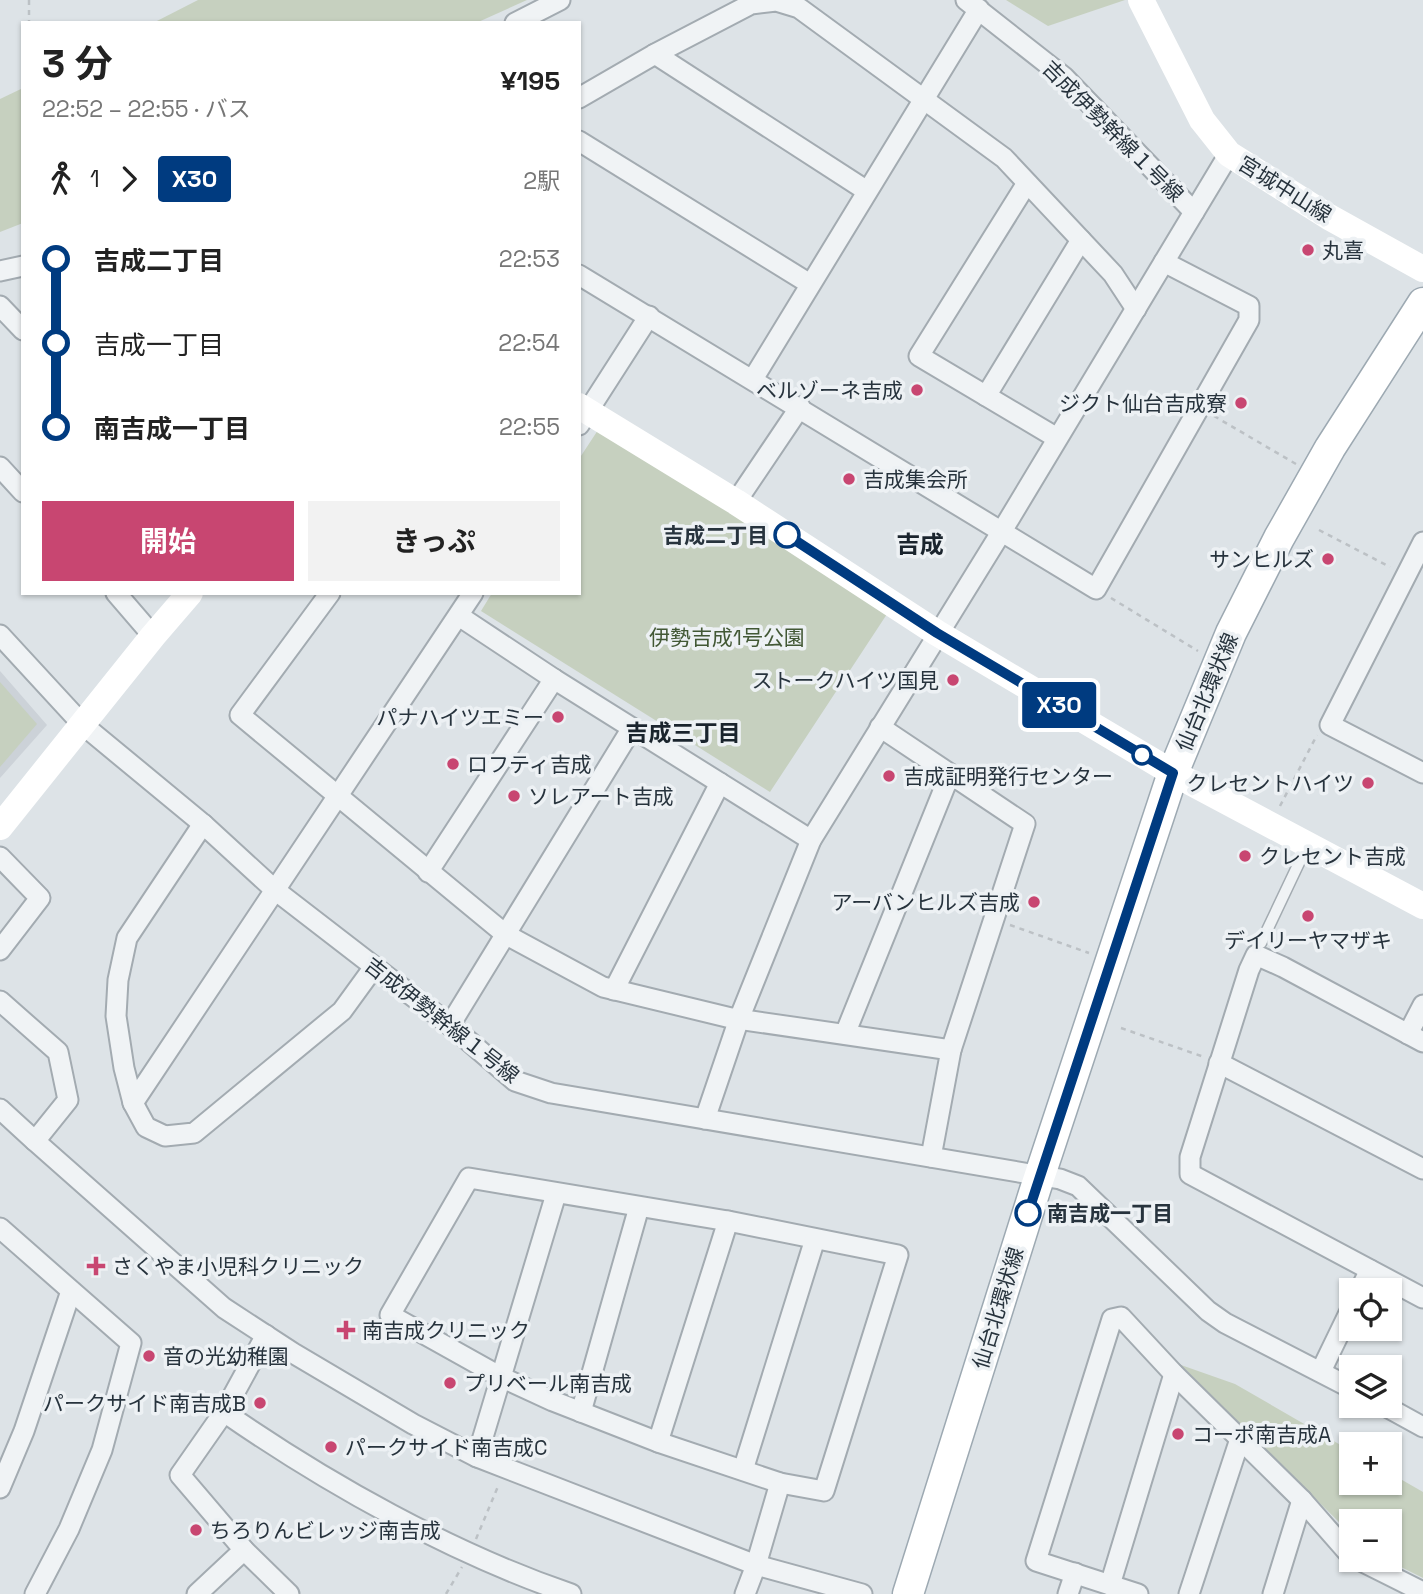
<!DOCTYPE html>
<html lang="ja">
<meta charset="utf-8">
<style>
body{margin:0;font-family:"Space Grotesk","Noto Sans JP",sans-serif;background:#f2f2f2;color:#222;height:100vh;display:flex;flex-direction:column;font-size:26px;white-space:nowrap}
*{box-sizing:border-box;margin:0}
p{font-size:23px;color:#767676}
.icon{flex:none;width:38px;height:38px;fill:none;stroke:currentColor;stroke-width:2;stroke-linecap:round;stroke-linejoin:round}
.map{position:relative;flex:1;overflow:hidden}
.panel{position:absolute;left:21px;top:21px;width:560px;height:574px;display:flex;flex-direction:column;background:#fff;border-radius:0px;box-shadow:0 2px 5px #0004}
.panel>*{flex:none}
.badge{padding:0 14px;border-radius:5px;font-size:24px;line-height:46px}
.buttons{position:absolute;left:1339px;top:1278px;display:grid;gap:14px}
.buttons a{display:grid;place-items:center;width:63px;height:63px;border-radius:0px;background:#fff;box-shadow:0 2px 5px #0004;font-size:35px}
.map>.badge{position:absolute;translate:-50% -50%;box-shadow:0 0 0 4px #fff}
.legs{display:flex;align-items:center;gap:10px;height:77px;padding:0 21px;font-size:23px}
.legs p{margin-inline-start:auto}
.summary{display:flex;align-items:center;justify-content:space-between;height:119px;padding:0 21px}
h1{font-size:38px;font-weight:700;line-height:52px}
.primary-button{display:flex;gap:14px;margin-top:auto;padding:14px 21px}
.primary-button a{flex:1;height:80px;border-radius:0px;background:#c84671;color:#fff;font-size:28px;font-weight:700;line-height:80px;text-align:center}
.primary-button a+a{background:#f2f2f2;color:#222}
ul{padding:0 21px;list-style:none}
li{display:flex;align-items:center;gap:24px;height:84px;font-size:26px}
li i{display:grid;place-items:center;width:10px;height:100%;margin:0 9px;background:currentColor}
li i::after{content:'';width:18px;height:18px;margin:-9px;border:5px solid;border-radius:50%;background:#fff}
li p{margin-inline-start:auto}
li:first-child i{background:linear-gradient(#0000 50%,currentColor 0)}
li:last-child i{background:linear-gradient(currentColor 50%,#0000 0)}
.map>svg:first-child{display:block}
.built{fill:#ccd2d8}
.green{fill:#c6d0bf}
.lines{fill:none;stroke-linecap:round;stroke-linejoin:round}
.lane-casing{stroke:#a3abb1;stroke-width:13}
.street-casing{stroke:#a3abb1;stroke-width:23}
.primary-casing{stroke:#9da9b2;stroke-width:33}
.path{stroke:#bcc1c5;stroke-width:2.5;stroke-dasharray:5 5;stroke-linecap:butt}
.lane{stroke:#f0f3f5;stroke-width:10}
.street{stroke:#f0f3f5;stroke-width:19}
.secondary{stroke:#fff;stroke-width:26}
.primary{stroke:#fff;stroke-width:30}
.line-1-casing{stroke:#fff;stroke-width:16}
.line-1{stroke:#003b80;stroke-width:10}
.poi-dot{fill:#c84671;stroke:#edf1f4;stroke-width:2.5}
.stop-1-dot{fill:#fff;stroke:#003b80;stroke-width:3.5}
.labels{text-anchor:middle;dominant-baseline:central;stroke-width:7;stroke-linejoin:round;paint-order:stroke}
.street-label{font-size:21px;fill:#27333d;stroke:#edf1f4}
.poi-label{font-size:21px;fill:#27333d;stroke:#edf1f4;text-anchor:start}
.stop-label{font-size:21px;font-weight:bold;fill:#27333d;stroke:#edf1f4;text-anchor:end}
.park-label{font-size:21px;fill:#425835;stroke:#edf1f4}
.neighbourhood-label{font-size:23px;font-weight:bold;fill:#1a242d;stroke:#edf1f4}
.quarter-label{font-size:24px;font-weight:bold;fill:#1a242d;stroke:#edf1f4}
</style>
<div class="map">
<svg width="1423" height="1594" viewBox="0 0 1423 1594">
<rect width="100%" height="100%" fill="#dde3e7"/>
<polygon class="built" points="0,671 47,725 0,778"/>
<g class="green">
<polygon points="198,0 527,0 476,23 153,23"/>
<polygon points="1006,0 1125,0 1048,26"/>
<polygon points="23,88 23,223 0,232 0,99"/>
<polygon points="598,430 889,611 770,792 481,611 492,593 579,593 579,459"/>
<polygon points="0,682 37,724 0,767"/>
<polygon points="1181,1365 1235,1384 1351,1451 1351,1482 1390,1482 1390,1473 1423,1492 1423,1578 1385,1559 1390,1559 1390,1521 1351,1521 1351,1534"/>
</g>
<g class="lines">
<g class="lane-casing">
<polyline id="lane" points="1261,943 1307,846"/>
</g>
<g class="street-casing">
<g id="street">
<polyline points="966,0 1064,77 1194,212"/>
<polyline points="515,23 560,0"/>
<polyline points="655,54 867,191"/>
<polyline points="579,98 655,54 751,4 776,1 799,8 1004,158 1113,274 1136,309"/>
<polyline points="579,141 810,284"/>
<polyline points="1027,183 919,356 1057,438"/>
<polyline points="0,271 23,266"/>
<polyline points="579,275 1096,589 1249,320 1249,306 1164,262"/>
<polyline points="0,306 23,330"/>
<polyline points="753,379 979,9"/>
<polyline points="986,396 1081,240"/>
<polyline points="579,425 649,316"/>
<polyline points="0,467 23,492"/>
<polyline points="736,502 800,407"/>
<polyline points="1423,542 1330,725 1423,773"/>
<polyline points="116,593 153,636"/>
<polyline points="330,593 240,715 505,934 603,987 731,1018 951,1050"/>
<polyline points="459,616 554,679 811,840"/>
<polyline points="0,635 82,724 203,824 275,890 450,1025 515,1081 551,1093 1060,1179 1078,1186 1208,1311 1225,1323 1351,1388"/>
<polyline points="880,727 1025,824 951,1050 931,1157"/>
<polyline points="203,824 127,938 118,980 116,1016 124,1068 133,1103 146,1127 165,1136 194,1133 342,1011 374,967"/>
<polyline points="0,857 40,898 0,950"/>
<polyline points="428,872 554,679"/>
<polyline points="614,990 720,783"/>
<polyline points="0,1001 58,1052 68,1100 35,1141 224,1308 293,1353 413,1424 477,1457 756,1565 862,1594"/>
<polyline points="450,1025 632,728"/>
<polyline points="845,1034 950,774"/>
<polyline points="1408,1034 1423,1005"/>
<polyline points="1423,1042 1283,967 1256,955 1249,970 1190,1157 1190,1174 1423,1298"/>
<polyline points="1219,1063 1423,1169"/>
<polyline points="133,1103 473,593"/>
<polyline points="0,1109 35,1141"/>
<polyline points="705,1119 739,1019 811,840 1002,531 1229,154"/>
<polygon points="469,1178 728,1221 898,1255 824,1491 780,1483 658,1442 553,1401 501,1377 390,1315"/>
<polyline points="0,1228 131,1343 102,1450 69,1529 35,1594"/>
<polyline points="1360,1290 1370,1270"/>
<polyline points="266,1335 224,1412 180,1475 244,1550 289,1594"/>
<polyline points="1321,1371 1351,1309"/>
<polyline points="1383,1405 1423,1427"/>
<path d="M224,1412c104,72 227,141 347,182"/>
<polyline points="581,1412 639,1207"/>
<polyline points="658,1442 728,1221"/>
<polyline points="477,1457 556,1194"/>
<polyline points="743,1470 815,1239"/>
<polyline points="0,1488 24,1431 71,1291"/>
<polyline points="1357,1559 1423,1592"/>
<polyline points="1110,1585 1174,1374"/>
<polyline points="197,1594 244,1550"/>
<polyline points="745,1594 756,1565 780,1483"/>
<polyline points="1068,1594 1075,1573"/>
<polyline points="1138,1594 1036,1561 1112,1319 1121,1317 1174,1374 1302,1500 1351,1556"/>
<polyline points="1189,1594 1240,1439"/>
<polyline points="1273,1594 1302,1500"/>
</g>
</g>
<g class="primary-casing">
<polyline id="primary" points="908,1594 1036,1187 1173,773 1231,633 1279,538 1330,448 1423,303"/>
</g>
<g class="path">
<polyline points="29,0 29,23"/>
<polyline points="1214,416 1296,464"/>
<polyline points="1319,530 1390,567"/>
<polyline points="1111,598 1198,651"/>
<polyline points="1280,806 1317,735"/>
<polyline points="1010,925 1089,953"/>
<polyline points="1121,1028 1204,1057"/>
<polyline points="476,1539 499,1484"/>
<polyline points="446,1594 462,1567"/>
</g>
<use href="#lane" class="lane"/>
<use href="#street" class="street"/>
<g class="secondary">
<polyline points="1141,0 1202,120 1229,154 1329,217 1423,269"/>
<polyline points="579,406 736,502 937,633 1173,773 1423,906"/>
<polyline points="0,827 153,636 190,593"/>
</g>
<use href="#primary" class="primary"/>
</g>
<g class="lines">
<g class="line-1-casing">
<polyline id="line-1" points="787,535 937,633 1173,773 1028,1213"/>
</g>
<use href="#line-1" class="line-1"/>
</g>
<g class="poi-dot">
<circle cx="1308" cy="250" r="7"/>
<circle cx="917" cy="390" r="7"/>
<circle cx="1241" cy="403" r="7"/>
<circle cx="849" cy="479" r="7"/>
<circle cx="1328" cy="559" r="7"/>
<circle cx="953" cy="680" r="7"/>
<circle cx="558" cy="717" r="7"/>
<circle cx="453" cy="764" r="7"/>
<circle cx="889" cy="776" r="7"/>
<circle cx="1368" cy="783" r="7"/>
<circle cx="514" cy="796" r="7"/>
<circle cx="1245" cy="856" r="7"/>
<circle cx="1034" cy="902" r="7"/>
<circle cx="1308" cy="916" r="7"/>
<path d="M92.5 1255.5h7v7h7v7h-7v7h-7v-7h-7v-7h7z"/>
<path d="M342.5 1319.5h7v7h7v7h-7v7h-7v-7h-7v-7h7z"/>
<circle cx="149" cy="1356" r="7"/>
<circle cx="450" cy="1383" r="7"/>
<circle cx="260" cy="1403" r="7"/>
<circle cx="1178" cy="1434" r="7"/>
<circle cx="331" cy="1447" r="7"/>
<circle cx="196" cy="1530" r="7"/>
</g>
<g class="stop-1-dot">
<circle cx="787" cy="535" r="12"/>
<circle cx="1142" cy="755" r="9"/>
<circle cx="1028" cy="1213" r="12"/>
</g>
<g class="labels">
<g class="street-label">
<text transform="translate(1113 131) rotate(45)">吉成伊勢幹線１号線</text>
<text transform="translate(1285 189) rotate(32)">宮城中山線</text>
<text transform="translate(1207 692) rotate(-67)">仙台北環状線</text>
<text transform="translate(442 1020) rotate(38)">吉成伊勢幹線１号線</text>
<text transform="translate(998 1308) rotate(-73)">仙台北環状線</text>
</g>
<g class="poi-label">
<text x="1322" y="250">丸喜</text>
<text x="903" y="390" text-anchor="end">ベルゾーネ吉成</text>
<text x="1227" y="403" text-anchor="end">ジクト仙台吉成寮</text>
<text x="863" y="479">吉成集会所</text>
<text x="1314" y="559" text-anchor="end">サンヒルズ</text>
<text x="939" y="680" text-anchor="end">ストークハイツ国見</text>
<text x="544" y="717" text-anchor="end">パナハイツエミー</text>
<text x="467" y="764">ロフティ吉成</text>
<text x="903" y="776">吉成証明発行センター</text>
<text x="1354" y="783" text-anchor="end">クレセントハイツ</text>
<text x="528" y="796">ソレアート吉成</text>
<text x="1259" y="856">クレセント吉成</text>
<text x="1020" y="902" text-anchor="end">アーバンヒルズ吉成</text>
<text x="1308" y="940" text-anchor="middle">デイリーヤマザキ</text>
<text x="112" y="1266">さくやま小児科クリニック</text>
<text x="362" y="1330">南吉成クリニック</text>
<text x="163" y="1356">音の光幼稚園</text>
<text x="464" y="1383">プリベール南吉成</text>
<text x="246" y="1403" text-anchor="end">パークサイド南吉成B</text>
<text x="1192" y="1434">コーポ南吉成A</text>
<text x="345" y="1447">パークサイド南吉成C</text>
<text x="210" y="1530">ちろりんビレッジ南吉成</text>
</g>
<g class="stop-label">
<text x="768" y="535">吉成二丁目</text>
<text x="1047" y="1213" text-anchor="start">南吉成一丁目</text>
</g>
<g class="park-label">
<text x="727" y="637">伊勢吉成1号公園</text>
</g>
<g class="neighbourhood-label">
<text x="683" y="733">吉成三丁目</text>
</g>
<g class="quarter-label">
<text x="920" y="544">吉成</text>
</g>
</g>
</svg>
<div class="buttons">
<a><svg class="icon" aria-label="locate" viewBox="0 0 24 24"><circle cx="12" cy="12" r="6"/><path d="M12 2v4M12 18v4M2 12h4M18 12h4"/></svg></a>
<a><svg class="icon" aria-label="layers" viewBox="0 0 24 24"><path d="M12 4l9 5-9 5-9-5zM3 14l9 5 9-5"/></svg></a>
<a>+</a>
<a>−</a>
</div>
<b class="badge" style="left:1059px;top:705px;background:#003b80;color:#fff">X30</b>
<section class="panel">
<div class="summary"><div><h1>3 分</h1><p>22:52 – 22:55 · バス</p></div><b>¥195</b></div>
<div class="legs"><svg class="icon" aria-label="walk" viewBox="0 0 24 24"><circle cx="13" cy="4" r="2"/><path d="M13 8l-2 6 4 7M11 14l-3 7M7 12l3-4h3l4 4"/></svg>1<svg class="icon" aria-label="forward" viewBox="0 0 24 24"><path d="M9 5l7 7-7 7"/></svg><b class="badge" style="background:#003b80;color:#fff">X30</b><p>2駅</p></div>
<ul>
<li><i style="color:#003b80"></i><b>吉成二丁目</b><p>22:53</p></li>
<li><i style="color:#003b80"></i><span>吉成一丁目</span><p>22:54</p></li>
<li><i style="color:#003b80"></i><b>南吉成一丁目</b><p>22:55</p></li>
</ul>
<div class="primary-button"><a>開始</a><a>きっぷ</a></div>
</section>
</div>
